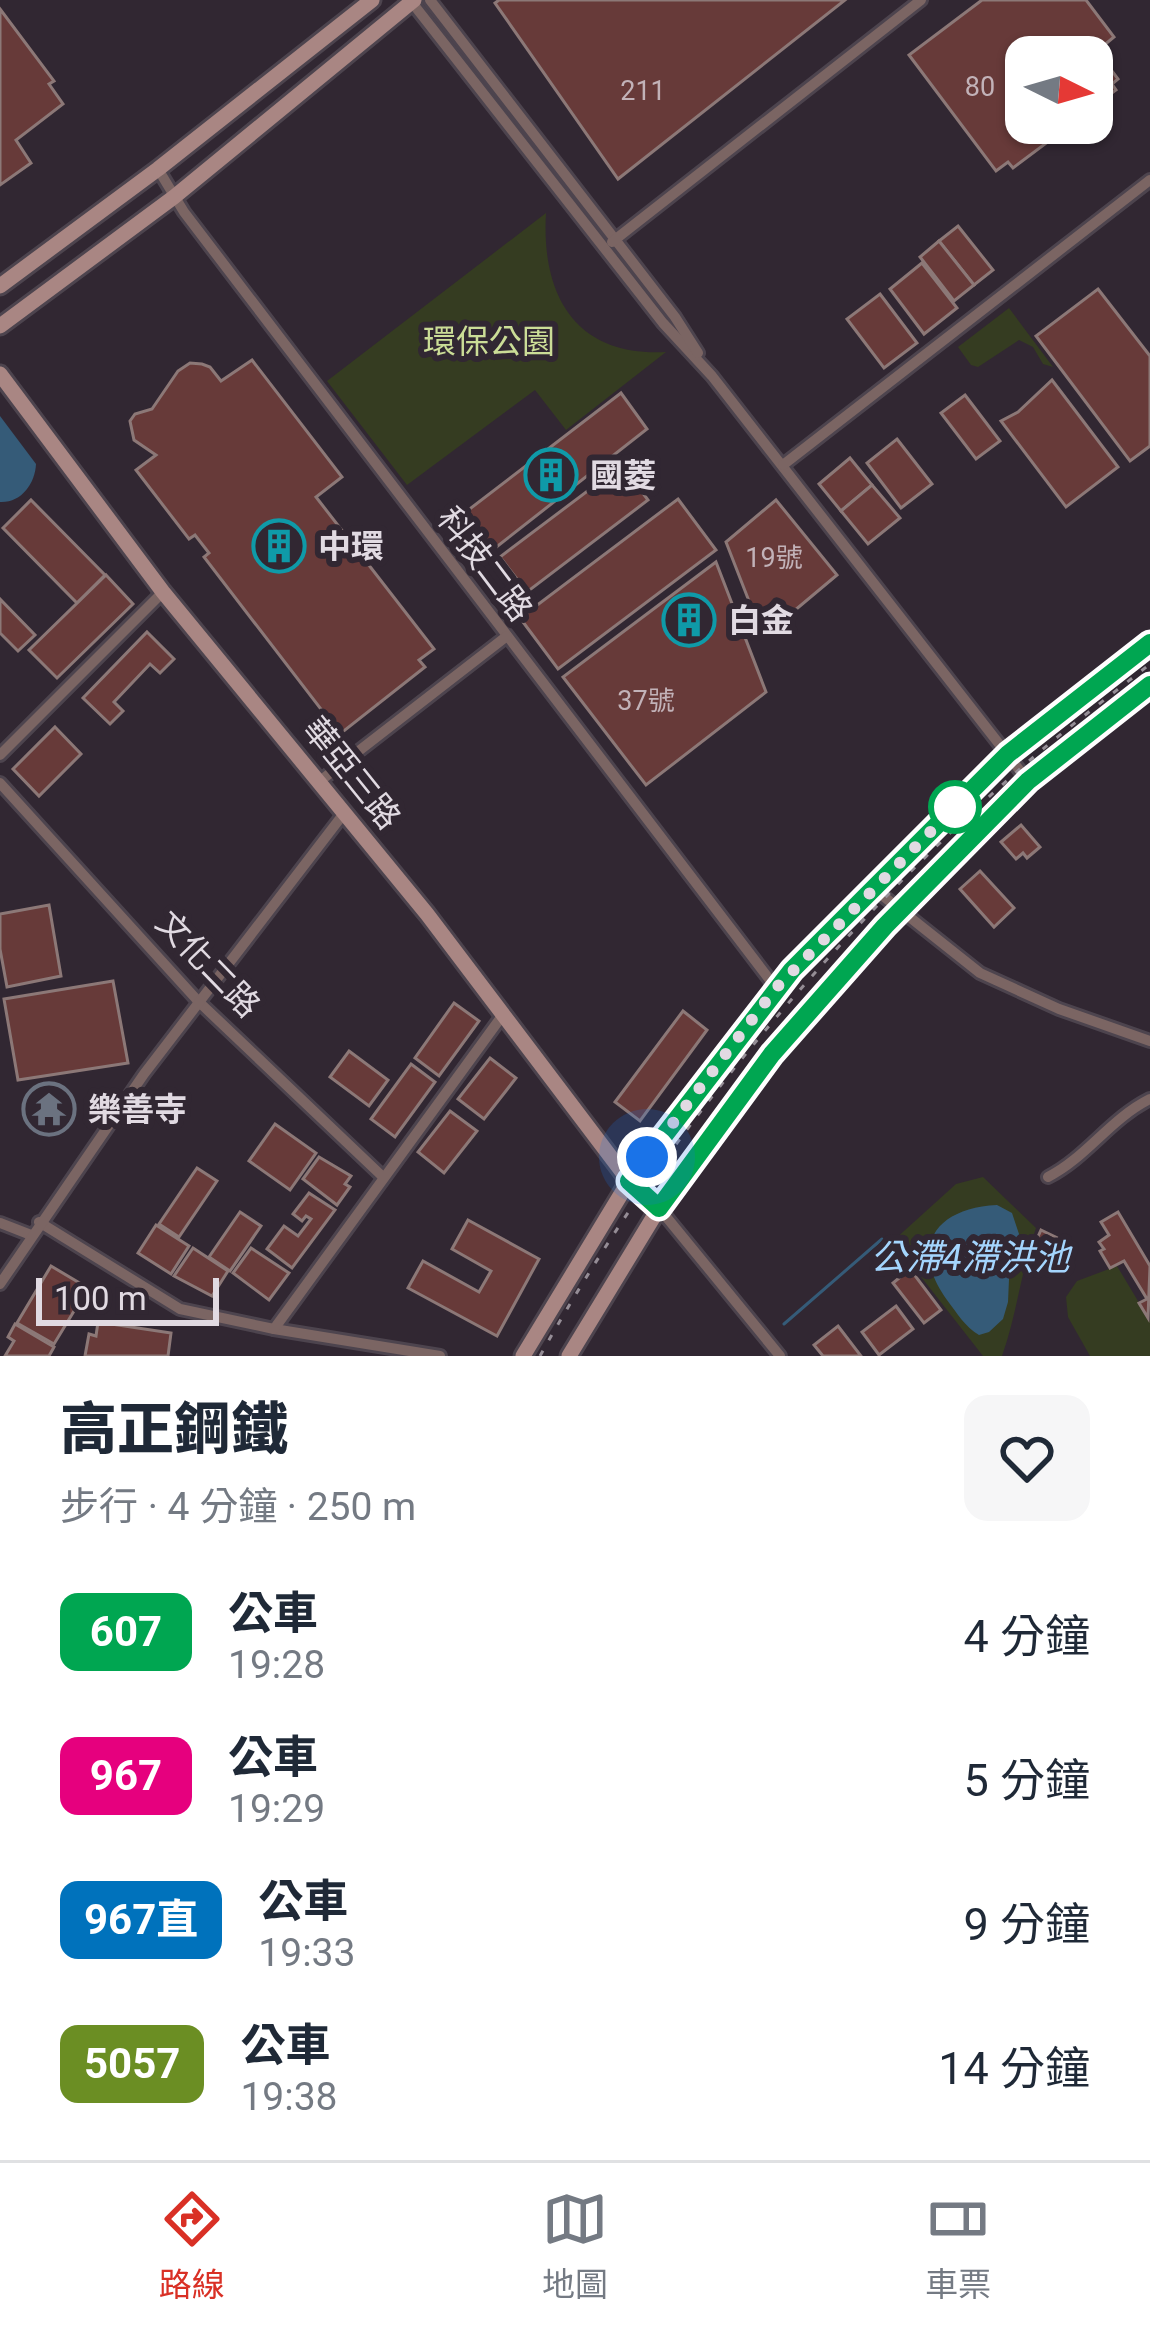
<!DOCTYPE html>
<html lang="zh-TW">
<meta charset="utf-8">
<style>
body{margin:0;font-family:Roboto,"Noto Sans TC",sans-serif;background:#f6f6f7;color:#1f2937;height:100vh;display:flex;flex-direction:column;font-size:45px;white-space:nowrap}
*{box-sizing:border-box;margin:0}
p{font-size:39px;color:#747a83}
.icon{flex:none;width:66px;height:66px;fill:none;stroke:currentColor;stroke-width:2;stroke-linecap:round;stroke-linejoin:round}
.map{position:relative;height:1356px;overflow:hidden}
.details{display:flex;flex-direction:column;background:#fff;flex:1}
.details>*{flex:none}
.badge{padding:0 24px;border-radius:18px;font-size:42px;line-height:78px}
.needle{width:78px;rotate:95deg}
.controls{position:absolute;left:1005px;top:36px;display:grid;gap:24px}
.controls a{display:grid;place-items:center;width:108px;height:108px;border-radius:24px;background:#fff;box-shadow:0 3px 9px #0004;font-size:60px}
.scale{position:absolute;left:36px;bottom:30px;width:183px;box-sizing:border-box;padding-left:12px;border:6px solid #e1dae2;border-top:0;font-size:33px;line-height:42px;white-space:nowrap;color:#e1dae2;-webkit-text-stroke:9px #312732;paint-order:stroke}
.you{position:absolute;width:60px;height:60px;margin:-30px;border:9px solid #fff;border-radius:50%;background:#1a73e8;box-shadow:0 0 0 18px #1a73e833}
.map>.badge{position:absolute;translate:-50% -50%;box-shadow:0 0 0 6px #fff}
.round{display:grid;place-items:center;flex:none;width:126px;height:126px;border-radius:24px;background:#f6f6f7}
.summary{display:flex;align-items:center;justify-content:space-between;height:204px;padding:0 60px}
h1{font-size:57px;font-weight:800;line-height:90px}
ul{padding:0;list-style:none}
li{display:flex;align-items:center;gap:36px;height:144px;padding:0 60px}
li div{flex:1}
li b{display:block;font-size:45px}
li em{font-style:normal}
li .badge{min-width:132px;font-weight:700;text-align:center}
.tab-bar{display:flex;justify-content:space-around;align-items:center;height:168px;border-top:3px solid #e0e1e3;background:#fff;font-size:33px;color:#747a83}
.tab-bar a{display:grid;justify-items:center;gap:6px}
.tab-bar .selected{color:#d93025}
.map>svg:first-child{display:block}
.green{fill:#353c21}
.water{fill:#355b78}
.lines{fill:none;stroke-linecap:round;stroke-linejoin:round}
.stream{stroke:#355b78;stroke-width:3}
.building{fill:#673a39;stroke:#8c7877;stroke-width:3}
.street-casing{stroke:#4d444e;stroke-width:16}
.secondary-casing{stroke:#4d444e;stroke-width:21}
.street{stroke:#7b6563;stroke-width:10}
.secondary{stroke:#a98683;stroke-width:15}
.rail{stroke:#958d96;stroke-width:3;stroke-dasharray:6 12;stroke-linecap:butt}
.line-casing{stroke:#fff;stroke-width:27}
.line{stroke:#00a651;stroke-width:18}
.walk{stroke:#e1dae2;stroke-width:12;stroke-dasharray:0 21.6}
.stop-dot{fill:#fff;stroke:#00a651;stroke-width:6}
.labels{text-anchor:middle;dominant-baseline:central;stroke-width:12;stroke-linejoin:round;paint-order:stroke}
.number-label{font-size:27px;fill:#c2b2b8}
.park-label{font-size:33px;fill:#cbdd97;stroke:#312732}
.poi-label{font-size:33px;font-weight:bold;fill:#e1dae2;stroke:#312732;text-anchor:start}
.street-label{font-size:33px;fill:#e1dae2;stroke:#312732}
.water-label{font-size:36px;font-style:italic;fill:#a4d5fd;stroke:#312732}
</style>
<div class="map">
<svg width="1150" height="1356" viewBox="0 0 1150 1356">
<rect width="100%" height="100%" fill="#312732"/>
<g class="green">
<path d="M546,213c-5,83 30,144 120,139l-100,78 -31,-40 -128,95 -80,-104z"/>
<polygon points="1009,308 1053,367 1043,364 1033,347 1019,340 978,367 971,365 958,347"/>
<path d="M983,1177l53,51c-15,42 -19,86 -34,128h-19l-90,-115 63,-57z"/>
<polygon points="1117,1266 1150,1321 1150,1356 1090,1356 1068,1317 1066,1297 1077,1281"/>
</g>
<g class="water">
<path d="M0,416l36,48c-1,20 -15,39 -36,38z"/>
<path d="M997,1205l15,8 7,21 -9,23 -2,45 -5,17 -14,13 -10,3c-14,-8 -22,-22 -32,-35 -39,-54 -11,-92 50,-95z"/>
</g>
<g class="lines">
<polyline class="stream" points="784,1324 882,1239"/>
</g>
<g class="building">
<polygon points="499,0 845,0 618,179 495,3"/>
<polygon points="982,0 1086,0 1114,37 1097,51 1118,79 1112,84 1116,90 1092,108 1092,57 1026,57 1026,123 1073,123 1013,168 1008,162 996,171 909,55"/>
<polygon points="0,9 54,81 49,84 63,104 16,140 31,163 0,185"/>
<polygon points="958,226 993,270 974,285 939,241"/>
<polygon points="939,241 974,285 954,301 920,257"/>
<polygon points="922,263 957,308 924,334 890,289"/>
<polygon points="1098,289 1150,356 1150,446 1130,461 1036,336"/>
<polygon points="880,294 917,343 884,368 847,319"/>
<polygon points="252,360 342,477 316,497 434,649 419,660 425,667 340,734 204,557 209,553 195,535 189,539 136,470 156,455 134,440 130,421 135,414 152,409 178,371 190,363 202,364 210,367 221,381"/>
<polygon points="1052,380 1118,467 1066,507 1001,421 1018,412"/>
<polygon points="621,393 647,429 481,559 454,521"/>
<polygon points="965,395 1000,441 976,459 941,413"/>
<polygon points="897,439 932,484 901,508 867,463"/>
<polygon points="850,458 872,485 841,511 819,484"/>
<polygon points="622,465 648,500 527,592 500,557"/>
<polygon points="872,485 900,518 868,544 841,511"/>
<polygon points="678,499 716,550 558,669 520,618"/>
<polygon points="31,500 105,575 77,603 3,528"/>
<polygon points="776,500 837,575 763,637 726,542"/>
<polygon points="716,562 766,692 646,785 563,677"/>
<polygon points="106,575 133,604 57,678 29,650"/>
<polygon points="0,599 35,635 18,651 0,633"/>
<polygon points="147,632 174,659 160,673 150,664 114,702 123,711 110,724 83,698"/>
<polygon points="55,727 81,754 39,796 13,769"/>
<polygon points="1021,825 1040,847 1027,858 1023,853 1016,859 1001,842"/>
<polygon points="980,871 1014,908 994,927 960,889"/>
<polygon points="49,905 61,976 7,987 0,949 0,914"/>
<polygon points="113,981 128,1063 18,1080 4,999"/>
<polygon points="454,1003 479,1021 439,1076 415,1058"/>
<polygon points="683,1011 707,1030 640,1121 615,1102"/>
<polygon points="349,1051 388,1080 369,1106 330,1077"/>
<polygon points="490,1058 516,1078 484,1119 458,1099"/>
<polygon points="411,1064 435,1082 395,1137 371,1119"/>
<polygon points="450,1111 477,1131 444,1173 418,1152"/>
<polygon points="275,1124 316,1153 290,1190 249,1161"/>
<polygon points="319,1157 351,1176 345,1184 350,1187 337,1205 303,1179"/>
<polygon points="197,1168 217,1181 179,1237 159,1224"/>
<polygon points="309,1193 335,1210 292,1268 267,1249 284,1226 298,1236 311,1219 306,1216 302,1221 293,1214"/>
<polygon points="240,1212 261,1226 230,1271 209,1257"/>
<polygon points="1118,1212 1150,1266 1148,1318 1139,1303 1147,1299 1124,1261 1110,1268 1100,1251 1104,1249 1099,1242 1109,1235 1101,1222"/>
<polygon points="468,1220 539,1259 497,1336 408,1288 423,1261 479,1292 491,1271 452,1249"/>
<polygon points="156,1225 189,1246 171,1274 138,1253"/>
<polygon points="1041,1230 1070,1244 1056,1274 1027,1261"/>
<polygon points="193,1248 228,1271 212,1296 174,1276"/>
<polygon points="251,1248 289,1273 269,1300 233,1273"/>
<polygon points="51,1266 88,1288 54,1344 17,1323"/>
<polygon points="910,1269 941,1310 924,1323 893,1283"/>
<polygon points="896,1306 913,1329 879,1355 862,1332"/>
<polygon points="98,1322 171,1333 168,1356 85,1356 89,1334 96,1336"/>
<polygon points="15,1324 54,1347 49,1356 5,1356 14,1341 8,1337"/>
<polygon points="838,1326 861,1356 823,1356 814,1345"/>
</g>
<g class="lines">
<g class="street-casing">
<g id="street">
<polyline points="410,0 663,323 712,376 1028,781"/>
<polyline points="430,0 675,317 698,353"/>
<polyline points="158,169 184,212 776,988"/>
<polyline points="612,242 921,0"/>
<polyline points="783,465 1150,180"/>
<polyline points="0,755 163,592"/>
<polyline points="320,781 507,636"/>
<polyline points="0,783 198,1001 382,1176"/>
<polyline points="873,888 980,973 1059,1009 1150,1041"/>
<path d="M1048,1177c39,-20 62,-58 102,-78"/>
<polyline points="659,1208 780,1356"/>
<polyline points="39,1222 180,1309 274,1329 440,1356"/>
<polyline points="0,1223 31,1235"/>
<polyline points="0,1284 144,1074 345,812"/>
<polyline points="274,1329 502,1016"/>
</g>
</g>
<g class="secondary-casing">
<g id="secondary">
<polyline points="0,286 158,169 372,0"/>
<polyline points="0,326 174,197 414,0"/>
<polyline points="0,374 163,592 427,914 629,1181 659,1208"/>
<polyline points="523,1356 629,1181 776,988 1008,755 1150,643"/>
<polyline points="569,1356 659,1208 773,1054 825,992 1028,781 1150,685"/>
</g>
</g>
<use href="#street" class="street"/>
<use href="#secondary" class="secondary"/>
<path class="rail" d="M540,1356c124,-223 297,-427 489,-595 39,-34 81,-65 121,-97"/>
</g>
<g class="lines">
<g class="line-casing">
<polyline id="line" points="1150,643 1008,754 792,970 629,1181 659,1208 772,1054 885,926 1028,781 1150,685"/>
</g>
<use href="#line" class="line"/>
<polyline class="walk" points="647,1157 776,988 955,807"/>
</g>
<defs>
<g id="building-ring" transform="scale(2.7)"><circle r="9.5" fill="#312732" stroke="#0f9aa8" stroke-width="1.5"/><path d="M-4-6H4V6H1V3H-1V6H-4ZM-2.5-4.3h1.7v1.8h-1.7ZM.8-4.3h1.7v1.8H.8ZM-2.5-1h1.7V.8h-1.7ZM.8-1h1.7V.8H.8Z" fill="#0f9aa8"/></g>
<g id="temple-ring" transform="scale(2.7)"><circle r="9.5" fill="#312732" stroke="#6b7280" stroke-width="1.5"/><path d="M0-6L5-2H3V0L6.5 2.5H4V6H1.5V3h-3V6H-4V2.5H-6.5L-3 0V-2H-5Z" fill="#6b7280"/></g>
</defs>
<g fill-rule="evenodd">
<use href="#building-ring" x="551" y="475"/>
<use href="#building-ring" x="279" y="546"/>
<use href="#building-ring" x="689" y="620"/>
<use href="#temple-ring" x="49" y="1109"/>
</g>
<circle class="stop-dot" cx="955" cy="807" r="24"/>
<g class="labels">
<g class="number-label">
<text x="980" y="87">80</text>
<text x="643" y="91">211</text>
<text x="774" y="558">19號</text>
<text x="646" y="701">37號</text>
</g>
<g class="park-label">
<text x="489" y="341">環保公園</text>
</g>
<g class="poi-label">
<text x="590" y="475">國菱</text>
<text x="318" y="546">中環</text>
<text x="728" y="620">白金</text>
<text x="88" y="1109">樂善寺</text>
</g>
<g class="street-label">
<text transform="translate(485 564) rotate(53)">科技二路</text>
<text transform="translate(352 773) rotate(51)">華亞三路</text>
<text transform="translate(208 964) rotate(46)">文化二路</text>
</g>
<g class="water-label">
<text x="970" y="1258">公滯4滯洪池</text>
</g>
</g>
</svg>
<div class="controls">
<a><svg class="needle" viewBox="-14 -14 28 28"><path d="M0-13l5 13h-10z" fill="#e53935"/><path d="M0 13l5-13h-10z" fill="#747a83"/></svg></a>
</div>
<div class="scale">100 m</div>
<div class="you" style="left:647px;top:1157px"></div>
</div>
<section class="details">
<div class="summary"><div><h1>高正鋼鐵</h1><p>步行 · 4 分鐘 · 250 m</p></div><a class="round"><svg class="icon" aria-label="heart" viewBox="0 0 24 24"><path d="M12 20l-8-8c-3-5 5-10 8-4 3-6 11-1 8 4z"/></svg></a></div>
<ul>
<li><span class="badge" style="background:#00a651;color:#fff">607</span><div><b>公車</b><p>19:28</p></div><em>4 分鐘</em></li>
<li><span class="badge" style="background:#e6007e;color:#fff">967</span><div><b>公車</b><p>19:29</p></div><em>5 分鐘</em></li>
<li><span class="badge" style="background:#0072bc;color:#fff">967直</span><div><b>公車</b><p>19:33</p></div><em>9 分鐘</em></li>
<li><span class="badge" style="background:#6b8e23;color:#fff">5057</span><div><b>公車</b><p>19:38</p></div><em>14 分鐘</em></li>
</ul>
</section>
<nav class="tab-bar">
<a class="selected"><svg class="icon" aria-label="directions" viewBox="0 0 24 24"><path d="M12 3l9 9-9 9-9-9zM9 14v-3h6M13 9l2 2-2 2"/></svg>路線</a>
<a><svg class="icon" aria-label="map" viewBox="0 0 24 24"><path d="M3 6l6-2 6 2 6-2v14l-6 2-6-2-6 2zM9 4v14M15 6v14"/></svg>地圖</a>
<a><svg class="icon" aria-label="tickets" viewBox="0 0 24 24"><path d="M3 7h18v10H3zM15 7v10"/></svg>車票</a>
</nav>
